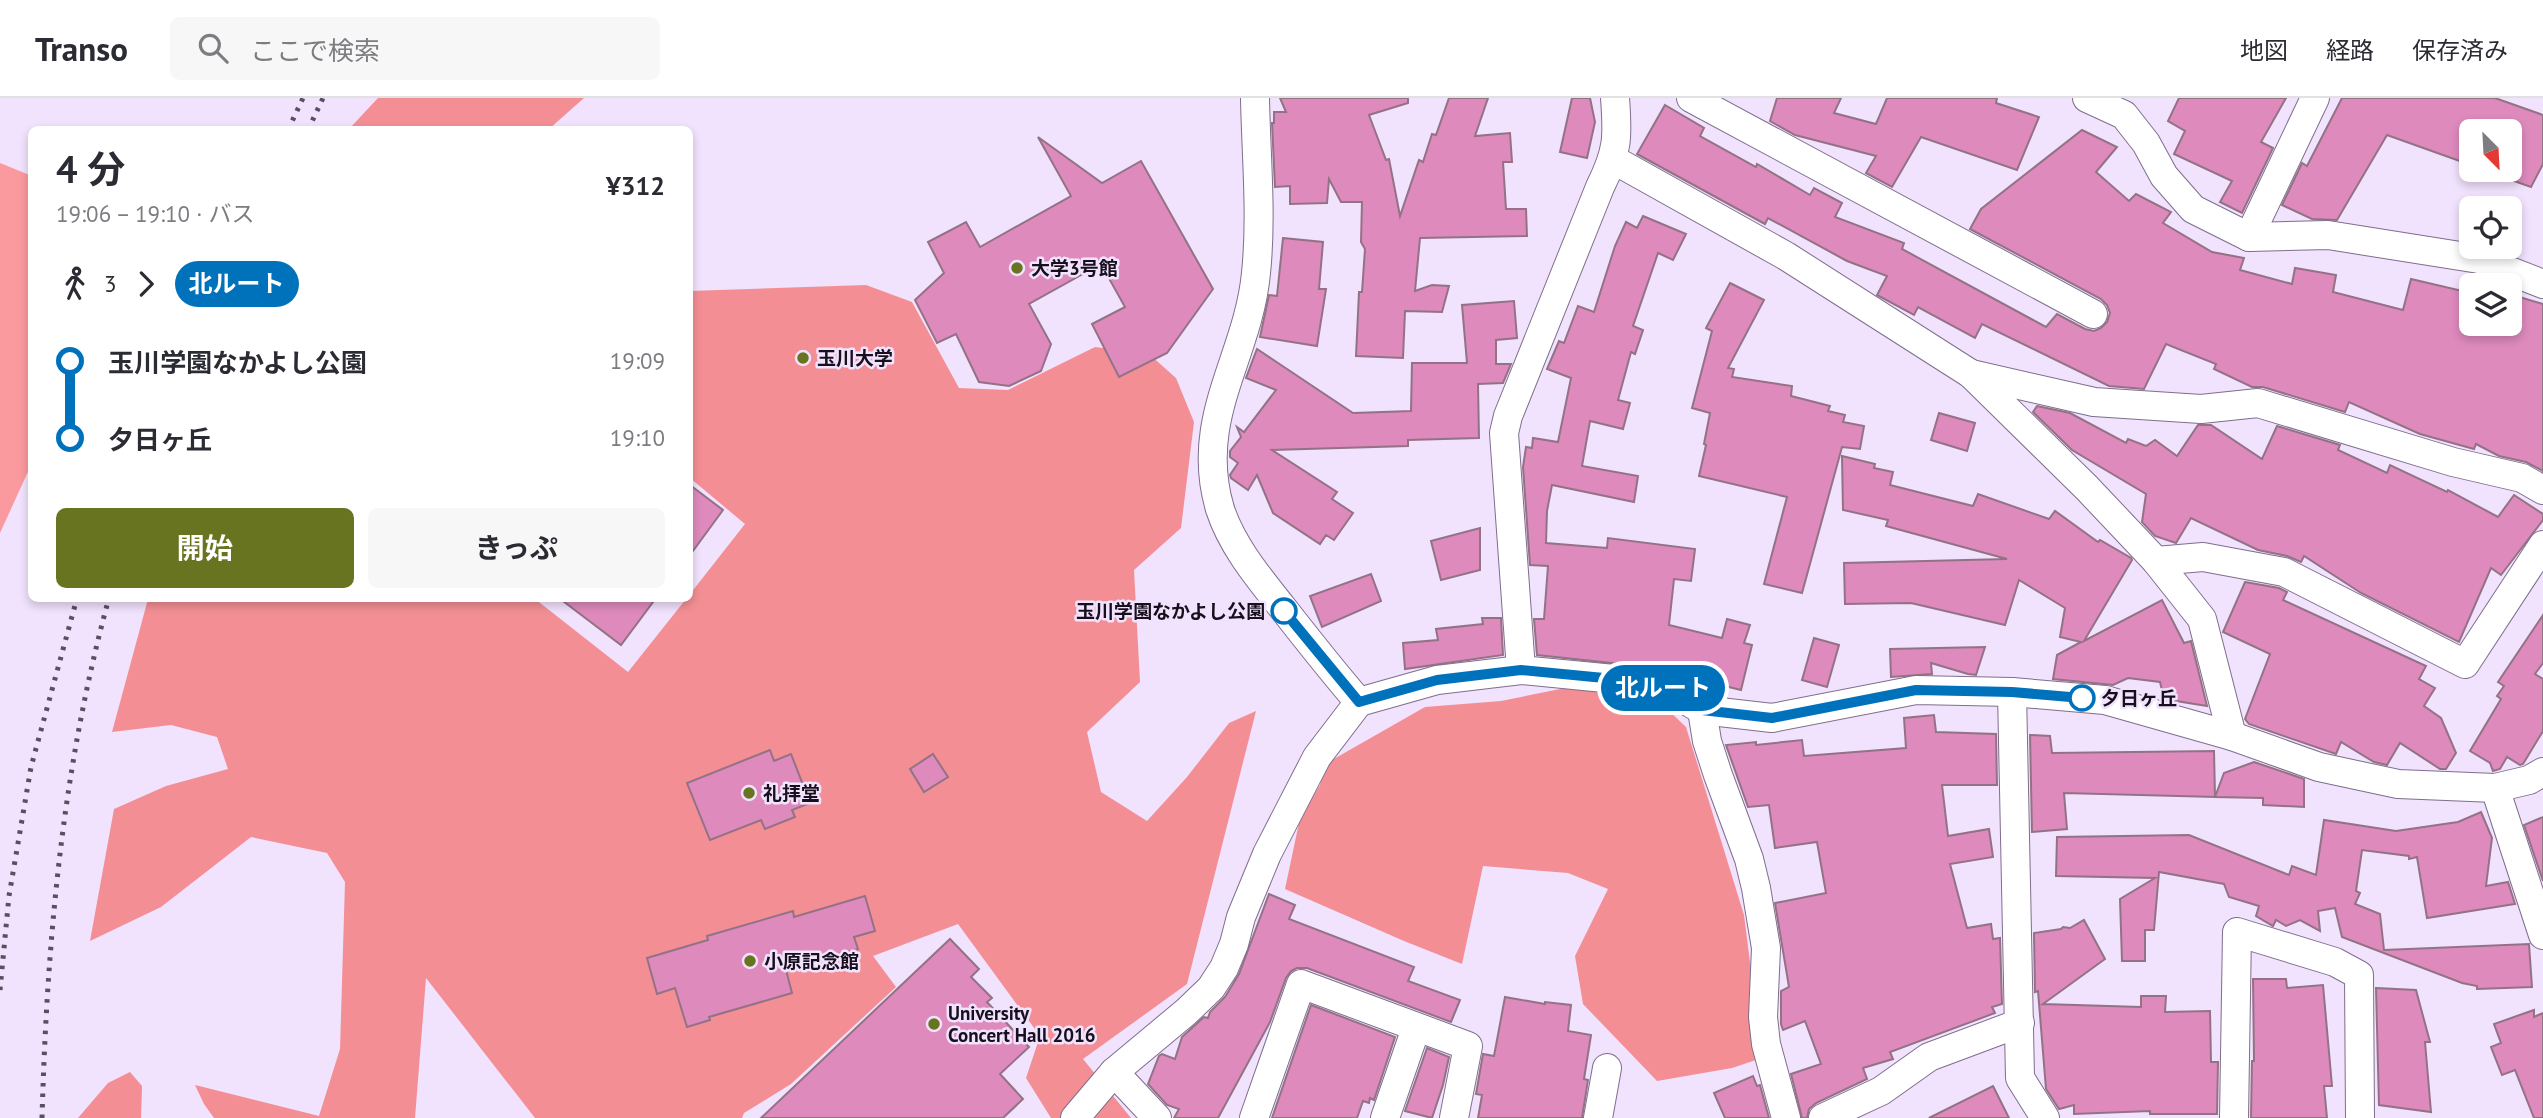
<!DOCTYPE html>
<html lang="ja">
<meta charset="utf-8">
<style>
body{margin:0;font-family:"PT Sans","Noto Sans JP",sans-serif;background:#f7f7f7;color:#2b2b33;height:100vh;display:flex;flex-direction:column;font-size:26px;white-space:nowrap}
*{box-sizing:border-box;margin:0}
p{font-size:23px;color:#7c7c81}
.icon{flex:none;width:38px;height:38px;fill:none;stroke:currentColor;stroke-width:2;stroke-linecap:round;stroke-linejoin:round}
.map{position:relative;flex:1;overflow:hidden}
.details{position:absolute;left:28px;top:28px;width:665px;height:476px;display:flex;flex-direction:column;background:#fff;border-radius:10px;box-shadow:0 4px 10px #0003}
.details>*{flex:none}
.badge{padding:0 14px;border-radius:23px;font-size:24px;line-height:46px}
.needle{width:46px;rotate:156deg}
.controls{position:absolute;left:2459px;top:21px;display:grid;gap:14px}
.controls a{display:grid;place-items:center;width:63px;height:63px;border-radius:10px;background:#fff;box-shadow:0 4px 10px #0003;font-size:35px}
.map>.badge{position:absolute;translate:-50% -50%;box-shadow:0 0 0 4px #fff}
.legs{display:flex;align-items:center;gap:10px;height:77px;padding:0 28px;font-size:23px}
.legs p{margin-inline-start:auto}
.summary{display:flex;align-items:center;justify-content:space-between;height:119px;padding:0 28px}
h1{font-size:38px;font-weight:700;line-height:52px}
.cta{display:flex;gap:14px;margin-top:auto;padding:14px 28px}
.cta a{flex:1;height:80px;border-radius:10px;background:#687420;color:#fff;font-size:28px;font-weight:700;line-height:80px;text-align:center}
.cta a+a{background:#f7f7f7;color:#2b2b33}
ul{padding:0 28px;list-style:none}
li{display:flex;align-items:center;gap:24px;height:77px;font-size:26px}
li i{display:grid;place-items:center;width:10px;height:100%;margin:0 9px;background:currentColor}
li i::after{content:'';width:18px;height:18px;margin:-9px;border:5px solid;border-radius:50%;background:#fff}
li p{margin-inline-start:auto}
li:first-child i{background:linear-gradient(#0000 50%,currentColor 0)}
li:last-child i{background:linear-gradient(currentColor 50%,#0000 0)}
header{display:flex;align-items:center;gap:42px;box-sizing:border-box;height:98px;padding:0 35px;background:#fff;border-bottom:2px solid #e1e1e2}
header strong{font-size:33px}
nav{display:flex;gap:38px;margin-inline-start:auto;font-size:24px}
.search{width:490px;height:63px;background:#f7f7f7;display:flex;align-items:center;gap:18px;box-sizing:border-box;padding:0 24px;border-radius:10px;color:#7c7c81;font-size:26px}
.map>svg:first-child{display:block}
.green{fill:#fa999e}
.forest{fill:#f38f94}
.building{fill:#de8abd;stroke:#937285;stroke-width:2}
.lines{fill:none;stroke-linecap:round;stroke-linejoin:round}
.street-casing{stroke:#7f6e8c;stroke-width:30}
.street{stroke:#fff;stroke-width:28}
.rail{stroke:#594f60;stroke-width:5;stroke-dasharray:3.5 7;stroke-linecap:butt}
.line-1-casing{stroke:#fff;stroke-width:16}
.line-1{stroke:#0072bc;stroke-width:10}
.poi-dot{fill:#687420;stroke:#f1e2fd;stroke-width:2.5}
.stop-1-dot{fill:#fff;stroke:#0072bc;stroke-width:3.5}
.labels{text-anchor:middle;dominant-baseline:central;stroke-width:5;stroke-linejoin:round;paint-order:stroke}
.poi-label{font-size:19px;font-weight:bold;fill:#17101c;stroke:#f1e2fd;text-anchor:start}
.stop-label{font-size:19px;font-weight:bold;fill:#17101c;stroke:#f1e2fd;text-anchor:end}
</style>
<header>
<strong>Transo</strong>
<div class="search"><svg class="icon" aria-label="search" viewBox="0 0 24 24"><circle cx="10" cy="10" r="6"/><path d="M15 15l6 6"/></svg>ここで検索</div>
<nav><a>地図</a><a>経路</a><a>保存済み</a></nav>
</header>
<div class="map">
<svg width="2543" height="1020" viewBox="0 0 2543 1020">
<rect width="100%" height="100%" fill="#f1e2fd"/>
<polygon class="green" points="0,65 32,78 31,367 0,435"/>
<g class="forest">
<polygon points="378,0 584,0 549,31 349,31"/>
<polygon points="866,187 912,204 959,290 1008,292 1095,249 1149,256 1176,280 1194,324 1181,430 1134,472 1140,584 1087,634 1101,694 1147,723 1187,679 1229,625 1256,613 1187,886 1083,961 1131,1020 1051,1020 1026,980 1040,938 958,826 873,858 896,889 791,986 744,1015 742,1020 535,1020 426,880 415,1020 214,1020 204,1006 195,987 319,1018 340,951 345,784 327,755 251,739 161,809 90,843 114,711 166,688 228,671 217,639 171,627 112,634 148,501 535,501 628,574 686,501 690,500 690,496 745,426 690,380 690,193"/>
<polygon points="1575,588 1666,610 1686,629 1744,817 1762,960 1732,970 1657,983 1583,906 1575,858 1608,791 1568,775 1483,768 1462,866 1404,843 1285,791 1300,720 1320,687 1325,666 1425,609 1501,603"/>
<polygon points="130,974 142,988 141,1020 78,1020 108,985"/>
</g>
<g class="building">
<polygon points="1280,0 1408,0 1408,5 1369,17 1386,62 1389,61 1400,118 1419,62 1423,64 1432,36 1436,37 1449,0 1488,0 1475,38 1510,35 1512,64 1503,64 1506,111 1526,111 1527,138 1420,140 1415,193 1432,187 1449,188 1442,214 1405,213 1403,260 1356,258 1359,194 1362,194 1365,151 1361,144 1362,104 1341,104 1329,81 1327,105 1290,106 1290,88 1275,89 1272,25 1274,25 1274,14 1286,14"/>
<polygon points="1572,0 1590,0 1595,24 1587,60 1560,54"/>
<polygon points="1777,0 1841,0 1834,15 1876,26 1887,0 1997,0 1996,5 2039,19 2017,72 1921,39 1892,89 1866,75 1876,58 1795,37 1770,23"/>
<polygon points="2179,0 2286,0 2261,44 2273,50 2242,115 2220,104 2232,83 2174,56 2185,33 2168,23"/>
<polygon points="2342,0 2495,0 2543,17 2543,66 2531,89 2483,72 2510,72 2510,33 2471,33 2471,67 2387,37 2337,122 2312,121 2282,107 2302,65 2307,68"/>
<polygon points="1665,7 1704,30 1700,38 1756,69 1757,66 1810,97 1814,90 1842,105 1835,119 1904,145 1902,151 2046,229 2057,216 2085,231 2094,233 2101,230 2107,224 2110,215 2107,207 2101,201 1970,131 1981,111 2082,32 2117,49 2096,74 2129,103 2136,96 2171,114 2163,125 2212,154 2244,160 2240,172 2292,186 2295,170 2336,177 2333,194 2403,212 2411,181 2471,195 2471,226 2510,226 2510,209 2516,198 2543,206 2543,373 2526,364 2499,358 2476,346 2474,351 2420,336 2349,304 2345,314 2263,289 2252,289 2214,271 2216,266 2166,246 2144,291 2109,288 1982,226 1975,240 1918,209 1914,217 1877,197 1887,178 1847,163 1768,120 1765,126 1637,56"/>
<polygon points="1038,39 1102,85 1141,63 1213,191 1167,255 1119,279 1092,226 1125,209 1101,166 1029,206 1051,246 1041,273 1009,288 979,284 956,236 937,245 915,202 944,175 928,144 966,124 980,149 1071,98"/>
<polygon points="1643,118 1686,136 1673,162 1658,155 1633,228 1643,232 1635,256 1631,254 1618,302 1630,305 1623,331 1590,323 1582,368 1638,378 1634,404 1552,387 1547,413 1546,445 1607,450 1608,440 1695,451 1691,483 1674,481 1669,527 1722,540 1727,521 1750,527 1744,545 1752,547 1741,592 1684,578 1685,573 1537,557 1534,521 1544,521 1548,468 1530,467 1523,369 1526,349 1532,350 1533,340 1558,344 1571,280 1547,271 1559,243 1564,245 1578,208 1594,214 1615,148 1626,124 1637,130"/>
<polygon points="1283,140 1323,144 1319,191 1326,191 1317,248 1260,239 1269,197 1277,198"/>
<polygon points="1730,185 1764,202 1728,270 1734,271 1732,279 1792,288 1791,298 1830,308 1828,313 1845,317 1843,324 1864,328 1860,351 1842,349 1802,495 1764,486 1787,399 1699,378 1706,347 1704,346 1710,315 1692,310 1712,233 1706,230"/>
<polygon points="1514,203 1517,240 1496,242 1496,266 1511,266 1503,285 1478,286 1479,340 1408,342 1408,348 1272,352 1337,394 1332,401 1353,415 1334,442 1326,437 1320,446 1273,415 1257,377 1248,392 1231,380 1230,377 1238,365 1230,359 1230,353 1241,339 1237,329 1244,334 1276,292 1246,280 1257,251 1353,315 1411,313 1412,265 1467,265 1462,207"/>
<polygon points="2037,308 2070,315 2126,345 2128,341 2146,348 2155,342 2177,358 2198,327 2211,327 2262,361 2277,328 2340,347 2338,352 2387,375 2390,367 2447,394 2448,392 2498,419 2514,397 2543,416 2543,422 2501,477 2491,470 2459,544 2361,495 2304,458 2301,464 2287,458 2258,452 2191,420 2176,445 2155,438 2142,424 2146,396 2072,352 2033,314"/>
<polygon points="1939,315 1975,325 1967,353 1931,342"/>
<polygon points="1842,358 1875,366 1874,370 1893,374 1890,387 1973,408 1978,396 2049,421 2055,413 2098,444 2100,442 2131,460 2132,462 2084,543 2162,502 2184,545 2191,543 2207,608 2164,601 2160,584 2128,580 2113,587 2053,581 2057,557 2081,544 2060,539 2065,510 2019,482 2005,527 1911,505 1845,506 1844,465 2007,461 1886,428 1888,422 1843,412"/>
<polygon points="690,387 723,412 690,457"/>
<polygon points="1480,430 1480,472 1441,482 1431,443"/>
<polygon points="1371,476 1381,503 1322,529 1310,498"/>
<polygon points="2245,484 2279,490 2287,494 2283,502 2426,568 2419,581 2435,590 2424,608 2441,620 2456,655 2446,671 2440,671 2400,645 2387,667 2374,664 2341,644 2336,656 2249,626 2245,621 2270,556 2223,534"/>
<polygon points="559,500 656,500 621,547"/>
<polygon points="2543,517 2543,565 2535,576 2543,581 2543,633 2523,666 2520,667 2507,659 2500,671 2493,673 2490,665 2470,653 2501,601 2497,598 2504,588 2498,584"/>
<polygon points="1482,520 1501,520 1503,557 1405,571 1403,545 1438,542 1436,531 1483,526"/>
<polygon points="1814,540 1839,547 1827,589 1802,582"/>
<polygon points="1985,549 1976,577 1968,576 1931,565 1932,576 1891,579 1890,551"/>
<polygon points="1934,617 1936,634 1996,636 1997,687 1942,687 1948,738 1989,731 1993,759 1950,766 1967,830 1991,826 1993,841 2000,840 2002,906 1992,909 1995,915 1890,954 1893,961 1863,970 1867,981 1816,1005 1809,1011 1807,1020 1802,1020 1791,976 1821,966 1805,923 1783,932 1781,926 1781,893 1789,889 1775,805 1826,795 1817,744 1775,750 1769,707 1748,709 1726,647 1756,644 1756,647 1802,642 1804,658 1906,650 1904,620"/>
<polygon points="2030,637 2050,638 2052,655 2214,653 2215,699 2064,695 2067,731 2032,734"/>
<polygon points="770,652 774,663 791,656 810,705 792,712 795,719 765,731 761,722 710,742 687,685"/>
<polygon points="933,656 948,679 924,694 910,671"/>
<polygon points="2254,664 2304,681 2304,709 2263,707 2263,700 2215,699 2224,675"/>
<polygon points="2481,714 2492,740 2486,788 2508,784 2515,806 2427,820 2417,759 2409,761 2409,758 2362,752 2356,793 2360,795 2355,806 2380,816 2384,852 2529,846 2532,889 2477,891 2477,888 2462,885 2342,839 2335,810 2318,813 2320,833 2300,822 2286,828 2276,822 2273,828 2256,818 2259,808 2229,799 2224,786 2159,774 2154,832 2145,832 2145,863 2122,863 2120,801 2155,780 2056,778 2057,739 2189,737 2289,777 2292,768 2316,777 2324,722 2396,733 2458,724"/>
<polygon points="2543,719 2543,783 2524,727"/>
<polygon points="1269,796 1295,807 1289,821 1414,869 1408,883 1460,902 1451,924 1307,870 1297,870 1291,873 1286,880 1270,924 1218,1020 1174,1020 1179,1011 1167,1007 1148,986 1159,958 1162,956 1175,961 1182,939 1204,919 1208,920 1210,914 1225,899 1239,876"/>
<polygon points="865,798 875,833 854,839 858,851 786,872 792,895 709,919 710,922 687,929 675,890 657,896 647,860 708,842 707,838 793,813 794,819"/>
<polygon points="2084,822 2105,861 2043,906 2141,909 2141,898 2166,898 2165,914 2210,913 2211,964 2218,964 2217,1016 2150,1016 2150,1013 2074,1016 2074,1007 2059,1011 2046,991 2038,893 2035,894 2034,835 2061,831 2063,829 2070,830"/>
<polygon points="950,841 979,871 971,879 992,900 987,904 1029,949 1000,976 1023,1001 1003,1020 761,1020"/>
<polygon points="2253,881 2286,881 2287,890 2323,887 2332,988 2324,988 2327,1020 2251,1020 2252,963 2254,963"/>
<polygon points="2376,890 2416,892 2430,944 2425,944 2431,1014 2379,1007"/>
<polygon points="1505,899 1545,906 1545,904 1571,907 1568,933 1591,937 1584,981 1588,982 1582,1020 1478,1020 1482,997 1476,996 1483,956 1494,958"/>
<polygon points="1311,907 1395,939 1374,1002 1370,1000 1369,1005 1363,1003 1357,1020 1272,1020"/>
<polygon points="2534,912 2534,919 2543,915 2543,1020 2534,1020 2515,972 2502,977 2491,949 2501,945 2494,926"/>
<polygon points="1427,950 1449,959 1443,987 1432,1020 1405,1013"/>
<polygon points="1753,978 1757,988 1760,987 1769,1020 1725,1020 1714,995"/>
<polygon points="1993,988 2009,1020 1929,1020"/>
</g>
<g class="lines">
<g class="street-casing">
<g id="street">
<path d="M1255,0c1,57 7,117 1,175 -8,85 -63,145 -36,236 12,37 39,69 62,98 25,32 50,64 77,95"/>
<polyline points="1691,0 2093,216"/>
<polyline points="2087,0 2124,17 2146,45 2164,78 2193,111 2249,139 2328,137 2479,161 2543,186"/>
<polyline points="1614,62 1786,158 1971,276 2087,390 2156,463 2202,521 2232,638"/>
<polyline points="2249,139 2315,0"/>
<polyline points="1971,276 2094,304 2201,311 2258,305 2453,364 2522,380 2543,392"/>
<polyline points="2156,463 2203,459 2284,474 2465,566 2543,447"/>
<path d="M1521,572l-17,-237 4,-17 92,-229c18,-36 18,-50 15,-89"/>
<polyline points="2012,594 2020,980 2045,1020"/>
<polyline points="1702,612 1707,643 1718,677 1749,761 1756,790 1766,850 1763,919 1766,946 1786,1020"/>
<polyline points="2495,690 2543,837"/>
<polyline points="1114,974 1157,1020"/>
<polyline points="1075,1020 1114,974 1186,914 1211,890 1224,870 1234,846 1241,819 1267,756 1317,659 1359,604 1437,582 1521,572 1635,583 1667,591 1702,612 1772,620 1916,592 2012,594 2105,602 2232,638 2319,669 2398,686 2495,690 2529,682 2543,674"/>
<polyline points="1254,1020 1301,886 1468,948 1454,1020"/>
<polyline points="1385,1020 1416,930"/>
<polyline points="1598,1020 1607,970"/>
<polyline points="1823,1020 1881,993 1929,959 2020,925"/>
<polyline points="2234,1020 2237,834 2335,864 2359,877 2360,1020"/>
</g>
</g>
<use href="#street" class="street"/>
<g class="rail">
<polyline points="288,32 303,0"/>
<polyline points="308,32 323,0"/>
<polyline points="0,892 9,798 31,669 77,500"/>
<path d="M42,1020c5,-175 20,-350 67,-520"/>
</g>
</g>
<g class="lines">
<g class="line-1-casing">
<polyline id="line-1" points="1284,513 1359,604 1437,582 1521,572 1635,583 1667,591 1702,612 1772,620 1916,592 2012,594 2082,600"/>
</g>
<use href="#line-1" class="line-1"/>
</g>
<g class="poi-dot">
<circle cx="1017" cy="170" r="7"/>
<circle cx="803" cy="260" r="7"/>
<circle cx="749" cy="695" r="7"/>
<circle cx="750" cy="863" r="7"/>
<circle cx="934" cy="926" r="7"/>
</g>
<g class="stop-1-dot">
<circle cx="1284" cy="513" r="12"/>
<circle cx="2082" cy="600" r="12"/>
</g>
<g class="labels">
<g class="poi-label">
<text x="1031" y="170">大学3号館</text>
<text x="817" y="260">玉川大学</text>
<text x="763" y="695">礼拝堂</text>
<text x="764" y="863">小原記念館</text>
<text x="948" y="915">University<tspan x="948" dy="22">Concert Hall 2016</tspan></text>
</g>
<g class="stop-label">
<text x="1265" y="513">玉川学園なかよし公園</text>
<text x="2101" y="600" text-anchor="start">夕日ヶ丘</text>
</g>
</g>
</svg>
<div class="controls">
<a><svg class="needle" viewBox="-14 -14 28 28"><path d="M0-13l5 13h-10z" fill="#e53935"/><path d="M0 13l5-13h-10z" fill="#7c7c81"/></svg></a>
<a><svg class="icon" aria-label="locate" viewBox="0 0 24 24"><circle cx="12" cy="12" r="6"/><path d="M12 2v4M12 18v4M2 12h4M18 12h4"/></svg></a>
<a><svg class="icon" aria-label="layers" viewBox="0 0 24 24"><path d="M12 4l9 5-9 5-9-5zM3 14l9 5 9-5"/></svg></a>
</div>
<b class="badge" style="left:1663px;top:590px;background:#0072bc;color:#fff">北ルート</b>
<section class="details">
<div class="summary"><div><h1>4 分</h1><p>19:06 – 19:10 · バス</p></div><b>¥312</b></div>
<div class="legs"><svg class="icon" aria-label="walk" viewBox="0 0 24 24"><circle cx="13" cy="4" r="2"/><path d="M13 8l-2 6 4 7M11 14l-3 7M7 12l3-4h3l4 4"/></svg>3<svg class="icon" aria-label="forward" viewBox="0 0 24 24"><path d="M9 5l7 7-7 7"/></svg><b class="badge" style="background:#0072bc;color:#fff">北ルート</b></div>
<ul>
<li><i style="color:#0072bc"></i><b>玉川学園なかよし公園</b><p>19:09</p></li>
<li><i style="color:#0072bc"></i><b>夕日ヶ丘</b><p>19:10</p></li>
</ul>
<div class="cta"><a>開始</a><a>きっぷ</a></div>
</section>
</div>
